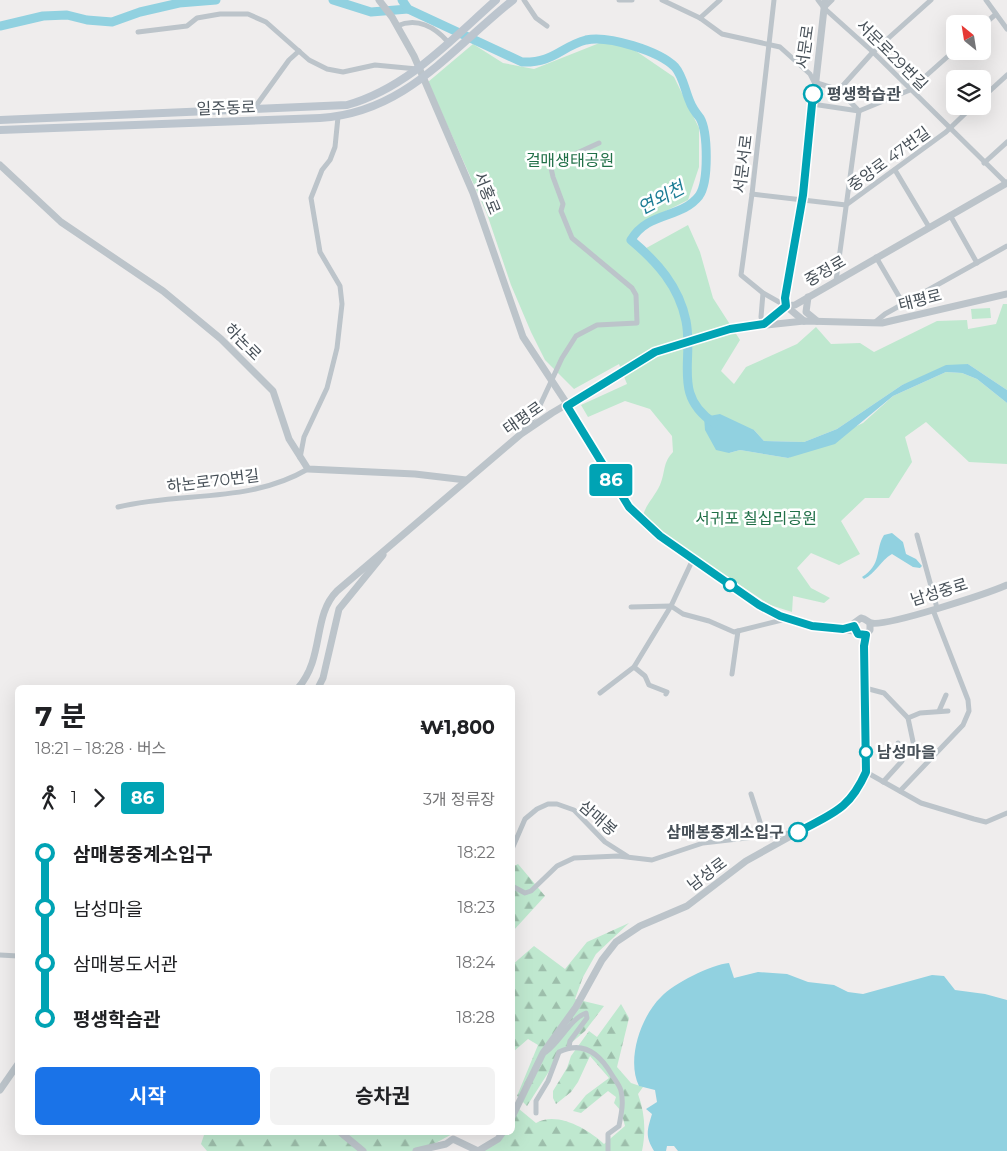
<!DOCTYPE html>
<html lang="ko">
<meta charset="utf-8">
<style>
body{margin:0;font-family:Montserrat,"Noto Sans KR",sans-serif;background:#f2f2f2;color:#202124;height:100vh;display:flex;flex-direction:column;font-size:19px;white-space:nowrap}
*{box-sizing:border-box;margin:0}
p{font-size:16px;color:#757577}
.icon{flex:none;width:28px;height:28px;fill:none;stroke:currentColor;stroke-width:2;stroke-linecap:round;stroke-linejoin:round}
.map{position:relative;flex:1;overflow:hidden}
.drawer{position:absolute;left:15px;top:685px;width:500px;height:450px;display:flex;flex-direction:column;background:#fff;border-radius:8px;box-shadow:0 5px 20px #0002}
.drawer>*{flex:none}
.badge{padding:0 10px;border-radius:4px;font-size:18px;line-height:32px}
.needle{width:32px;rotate:330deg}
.buttons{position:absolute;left:946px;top:15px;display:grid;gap:10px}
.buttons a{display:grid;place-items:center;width:45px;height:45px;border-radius:8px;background:#fff;box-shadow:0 5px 20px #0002;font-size:25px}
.map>.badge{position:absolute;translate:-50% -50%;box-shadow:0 0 0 2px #fff}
.legs{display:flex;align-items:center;gap:8px;height:55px;padding:0 20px;font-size:16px}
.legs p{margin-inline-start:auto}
.summary{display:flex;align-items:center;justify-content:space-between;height:85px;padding:0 20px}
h1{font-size:28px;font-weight:700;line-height:38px}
.button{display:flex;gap:10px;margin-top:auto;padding:10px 20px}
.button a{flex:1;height:58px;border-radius:8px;background:#1a73e8;color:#fff;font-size:20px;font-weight:700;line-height:58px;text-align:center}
.button a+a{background:#f2f2f2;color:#202124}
ul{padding:0 20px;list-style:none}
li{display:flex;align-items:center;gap:18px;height:55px;font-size:19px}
li i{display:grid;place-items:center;width:8px;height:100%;margin:0 6px;background:currentColor}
li i::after{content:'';width:12px;height:12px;margin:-6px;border:4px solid;border-radius:50%;background:#fff}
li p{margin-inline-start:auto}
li:first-child i{background:linear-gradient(#0000 50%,currentColor 0)}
li:last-child i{background:linear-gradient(currentColor 50%,#0000 0)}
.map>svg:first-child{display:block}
.forest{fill:url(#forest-firs)}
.park{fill:#bfe8cf}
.water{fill:#91d1e0}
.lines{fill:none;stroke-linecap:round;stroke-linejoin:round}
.river{stroke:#91d1e0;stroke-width:9}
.minor{stroke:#bcc4ca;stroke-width:5}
.tertiary{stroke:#bcc4ca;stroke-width:7}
.secondary{stroke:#bcc5ce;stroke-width:8}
.line-1-casing{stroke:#fff;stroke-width:11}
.line-1{stroke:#00a3b4;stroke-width:8}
.stop-1-dot{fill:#fff;stroke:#00a3b4;stroke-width:2.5}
.labels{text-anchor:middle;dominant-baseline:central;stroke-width:5;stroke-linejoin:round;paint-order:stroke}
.street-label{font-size:16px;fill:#475058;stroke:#fff}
.stop-label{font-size:16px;font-weight:bold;fill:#475058;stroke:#fff;text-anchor:start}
.park-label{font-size:16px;fill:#217048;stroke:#fff}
.water-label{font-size:18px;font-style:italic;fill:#1c7d95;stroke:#fff}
</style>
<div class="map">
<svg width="1007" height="1151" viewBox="0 0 1007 1151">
<defs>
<pattern id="forest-firs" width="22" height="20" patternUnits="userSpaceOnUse" patternTransform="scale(1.25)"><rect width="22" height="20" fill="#bfe8cf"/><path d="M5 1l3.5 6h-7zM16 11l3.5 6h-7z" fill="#9dbeab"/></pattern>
</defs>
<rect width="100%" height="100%" fill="#efeded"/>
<g class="forest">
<polygon points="518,864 545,896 513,931 512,867"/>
<polygon points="629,923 596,954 583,977 575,999 604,1006 585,1031 562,1051 527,1106 517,1096 538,1045 528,1039 513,1052 512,965 534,946 565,969 587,942"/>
<path d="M621,1004l8,14 -12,49 14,16 12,4 -5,7c7,19 8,38 4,57h-161l26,-18 5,-1 1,-11 6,-12 17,14c21,-12 52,6 68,21l21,-18 -4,-15 -7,-8 2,-6 -8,-6 -27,22 -8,-2 13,-16 23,-17 -19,-22 -12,26 -7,10 -15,12 -3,-6v-7l14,-23 4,-12 18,-25 8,6z"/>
<polygon points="205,1132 454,1133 421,1151 207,1151 201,1144"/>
</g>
<g class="park">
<path d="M602,42l31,7 41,28 25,51v39l-11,33 -42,21 -18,18 11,13 49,-27 12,27 13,46 27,42 -19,31 13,13 12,-17 51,-23 19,-17 15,17 29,-1 14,9 63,-31 30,-1 1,9 28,-5 7,-20h4v86l-39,-26 -66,21 -65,44 -33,13 -40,-1 -10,-11 -25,23 11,-3 48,8 75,-35 30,-27 53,-24 16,1 15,6 30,24v61l-38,-2 -43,-40 -21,15 7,25 -23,36h-24l-24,23 19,33 -21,11 -28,-12 -14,15 14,20 19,10 -6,5 -31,-7 -1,16 -22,-7 -128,-85c2,-14 12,-22 18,-35 6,-14 2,-21 13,-33l-1,-16 -22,-27 -25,-8 -37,16 -7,-12 46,-21 -8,-20 -45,25 -29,-29 -14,-28 -20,-47 -24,-71 -59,-132 45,-38 30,19 31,6z"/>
<polygon points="990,308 991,318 972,319 971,309"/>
</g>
<g class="water">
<polygon points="968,364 1007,390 1007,403 977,379 962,373 946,372 893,396 835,444 788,458 740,450 729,453 716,450 705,430 704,417 720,414 754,430 764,441 804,442 837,429 902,385 946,365"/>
<path d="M892,533l11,9 3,12 10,5 6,7 -2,2 -7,-1 -21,-13c-12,7 -16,19 -28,25l-2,-2c20,-12 13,-28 22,-42z"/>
<path d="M729,963l5,15 24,-6 29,2 21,8 26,3 14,7 15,2 69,-19 12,1 11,14 30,4 22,6v151h-329l-4,-5h-7l-1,5h-12c-9,-15 -7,-20 -2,-37l-6,-5 11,-7 -2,-12 -16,-4c-13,-26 2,-70 22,-89 12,-13 51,-33 68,-34z"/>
</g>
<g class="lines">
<g class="river">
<polyline points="333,0 371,12 408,9"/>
<path d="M402,0l6,9 114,53c32,1 38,-15 64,-22 22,-5 73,11 89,27 8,9 10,24 15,35 2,6 6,11 10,16 8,14 9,64 -1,78 -18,23 -51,15 -68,44 26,22 48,46 55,81 8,40 -14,74 28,102"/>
<polyline points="0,26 43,16 67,15 87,20 112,22 140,12 179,3 216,0"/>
</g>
<g class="minor">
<polyline points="524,0 536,18 547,26"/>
<polyline points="619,0 632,0"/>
<polyline points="662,0 700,18 722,34 780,47 810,74 814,82 839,90 859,111"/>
<polyline points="774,0 752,194 741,275 763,293 786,306"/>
<polyline points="818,0 824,8 873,52 1006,183"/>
<polyline points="986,0 1007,29"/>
<polyline points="824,8 832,0"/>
<polyline points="700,18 720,0"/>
<path d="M397,26c20,-9 38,1 51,16"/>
<polyline points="982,26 996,14"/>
<polyline points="138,32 187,26 197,18 220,14 248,14 266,22 309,60 327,69 343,72 375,65 417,69"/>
<polyline points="839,90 873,52 931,0"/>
<polyline points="982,98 1007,75"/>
<polyline points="812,104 859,111 910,90 955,50"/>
<polyline points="253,110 289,60 299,51"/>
<polyline points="984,163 1007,142"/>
<polyline points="895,170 929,227"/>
<polyline points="752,194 846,205 946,132 973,106"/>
<polyline points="950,215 977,263"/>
<polyline points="876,257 904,305"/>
<polyline points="836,281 859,111"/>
<polyline points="763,293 761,317 763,324"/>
<polyline points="874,323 885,314 1007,246"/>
<polyline points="524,430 535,416 562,358 576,336 597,325 637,323 636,295 632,288 572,238 561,211 563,204 553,177 551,168 553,164 599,143"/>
<polyline points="300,458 304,437 327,388 337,348 342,304 340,286 320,252 311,198 322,170 330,160 335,147 338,117"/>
<path d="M118,507c64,-16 130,-3 190,-38"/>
<polyline points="917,535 937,608"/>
<polyline points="631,607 671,606 683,614 709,621 734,632 786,619"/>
<polyline points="634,667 645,676 649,685 667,692 666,694"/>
<polyline points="732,674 738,631"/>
<polyline points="865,688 884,693 908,718 915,751"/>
<polyline points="600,693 634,667 671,606 693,559"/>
<polyline points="939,711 946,695"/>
<polyline points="908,718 920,713 948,711"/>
<polyline points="866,772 921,803 974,819 986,822 1007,813"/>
<polyline points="883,782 902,761 896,752 898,743"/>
<polyline points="900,791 963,725 969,711 968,700 933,610"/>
<polyline points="751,794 760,822 759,836"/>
<polyline points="512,849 525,819 537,809 548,804 557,804 574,810 605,842 627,856"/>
<polyline points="512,886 525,893 531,891 557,866 574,858 618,856 652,860 703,843 789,833 791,836"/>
<polyline points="0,955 18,956"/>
<path d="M546,1052c14,-10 25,-34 40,-39l1,5 -17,23 -1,6"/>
<path d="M536,1113v-12l12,-20 11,-29c24,-12 41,2 53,23 3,5 8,11 9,16 3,12 0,24 -2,35l-11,8v17"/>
</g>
<g class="tertiary">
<polyline points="379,0 392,17 414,56 473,193 523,337 575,416 629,507 660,536 759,605 780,616 812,626 854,631"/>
<polyline points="0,165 61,222 163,291 221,339 273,391 289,439 308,469 415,474 466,480"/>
<polyline points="808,297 806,312 817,321"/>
<polyline points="786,306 795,305 1007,183"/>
<polyline points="786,306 804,321"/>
<polyline points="764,324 786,306 785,298 803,195 825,0"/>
<path d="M854,631v-8l7,-5c5,1 7,4 10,5 15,4 118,-30 136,-38"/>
<path d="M298,688c27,-31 14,-72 39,-97l184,-157 31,-21 103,-61 75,-23 74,-8 78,2 125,-29"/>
<polyline points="318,688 323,678 339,609 383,555"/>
<polyline points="0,1090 18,1064"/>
<polyline points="512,1117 543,1053 576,1007 602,960 616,942 640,926 687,906 746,861 845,806 858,790 866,772 864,646 866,635 870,630 870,623"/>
<polyline points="340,1132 363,1151"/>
<polyline points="416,1151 446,1144 453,1139 478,1151 498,1139 503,1132"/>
</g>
<g class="secondary">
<path d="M0,120l347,-15c60,-17 103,-64 149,-105"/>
<path d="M0,130l320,-12c85,-5 130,-68 193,-118"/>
</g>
</g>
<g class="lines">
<g class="line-1-casing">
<path id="line-1" d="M798,832c35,-19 51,-22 68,-60l-2,-126 2,-11 -8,-1 -4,-8 -11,3 -31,-3 -32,-10 -21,-11 -99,-69 -31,-29 -62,-101 88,-54 75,-23 34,-5 22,-18 -1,-8 18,-103 10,-101"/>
</g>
<use href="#line-1" class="line-1"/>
</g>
<g class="stop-1-dot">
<circle cx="813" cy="94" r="9"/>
<circle cx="730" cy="585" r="6"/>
<circle cx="866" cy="752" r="6"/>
<circle cx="798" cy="832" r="9"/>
</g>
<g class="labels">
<g class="street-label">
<text transform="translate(805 47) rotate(-82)">서문로</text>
<text transform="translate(892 55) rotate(45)">서문로29번길</text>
<text transform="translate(226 108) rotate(-2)">일주동로</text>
<text transform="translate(889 159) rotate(-36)">중앙로 47번길</text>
<text transform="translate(743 164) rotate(-83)">서문서로</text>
<text transform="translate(487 193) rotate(68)">서홍로</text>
<text transform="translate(825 271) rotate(-30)">중정로</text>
<text transform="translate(920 300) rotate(-14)">태평로</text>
<text transform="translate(243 342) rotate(45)">하논로</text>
<text transform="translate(523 418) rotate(-35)">태평로</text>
<text transform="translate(213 481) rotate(-7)">하논로70번길</text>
<text transform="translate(939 592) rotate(-17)">남성중로</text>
<text transform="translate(598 818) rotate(41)">삼매봉</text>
<text transform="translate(707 874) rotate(-37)">남성로</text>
</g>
<g class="stop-label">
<text x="827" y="94">평생학습관</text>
<text x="877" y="752">남성마을</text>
<text x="784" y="832" text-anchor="end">삼매봉중계소입구</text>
</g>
<g class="park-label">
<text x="570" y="160">걸매생태공원</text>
<text x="756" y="518">서귀포 칠십리공원</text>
</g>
<g class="water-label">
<text transform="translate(661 198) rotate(-28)">연외천</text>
</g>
</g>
</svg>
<div class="buttons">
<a><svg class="needle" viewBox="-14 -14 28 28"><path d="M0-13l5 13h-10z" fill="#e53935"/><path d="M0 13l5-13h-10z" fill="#757577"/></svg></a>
<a><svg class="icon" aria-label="layers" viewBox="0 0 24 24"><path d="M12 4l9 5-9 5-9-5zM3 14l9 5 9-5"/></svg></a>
</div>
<b class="badge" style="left:611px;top:480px;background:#00a3b4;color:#fff">86</b>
<section class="drawer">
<div class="summary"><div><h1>7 분</h1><p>18:21 – 18:28 · 버스</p></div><b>₩1,800</b></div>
<div class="legs"><svg class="icon" aria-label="walk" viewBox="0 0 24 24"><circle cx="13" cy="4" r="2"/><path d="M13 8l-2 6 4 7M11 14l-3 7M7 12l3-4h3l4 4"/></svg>1<svg class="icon" aria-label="forward" viewBox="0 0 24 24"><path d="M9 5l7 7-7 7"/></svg><b class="badge" style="background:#00a3b4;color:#fff">86</b><p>3개 정류장</p></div>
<ul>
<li><i style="color:#00a3b4"></i><b>삼매봉중계소입구</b><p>18:22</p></li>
<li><i style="color:#00a3b4"></i><span>남성마을</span><p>18:23</p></li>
<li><i style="color:#00a3b4"></i><span>삼매봉도서관</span><p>18:24</p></li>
<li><i style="color:#00a3b4"></i><b>평생학습관</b><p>18:28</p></li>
</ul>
<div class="button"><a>시작</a><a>승차권</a></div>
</section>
</div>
